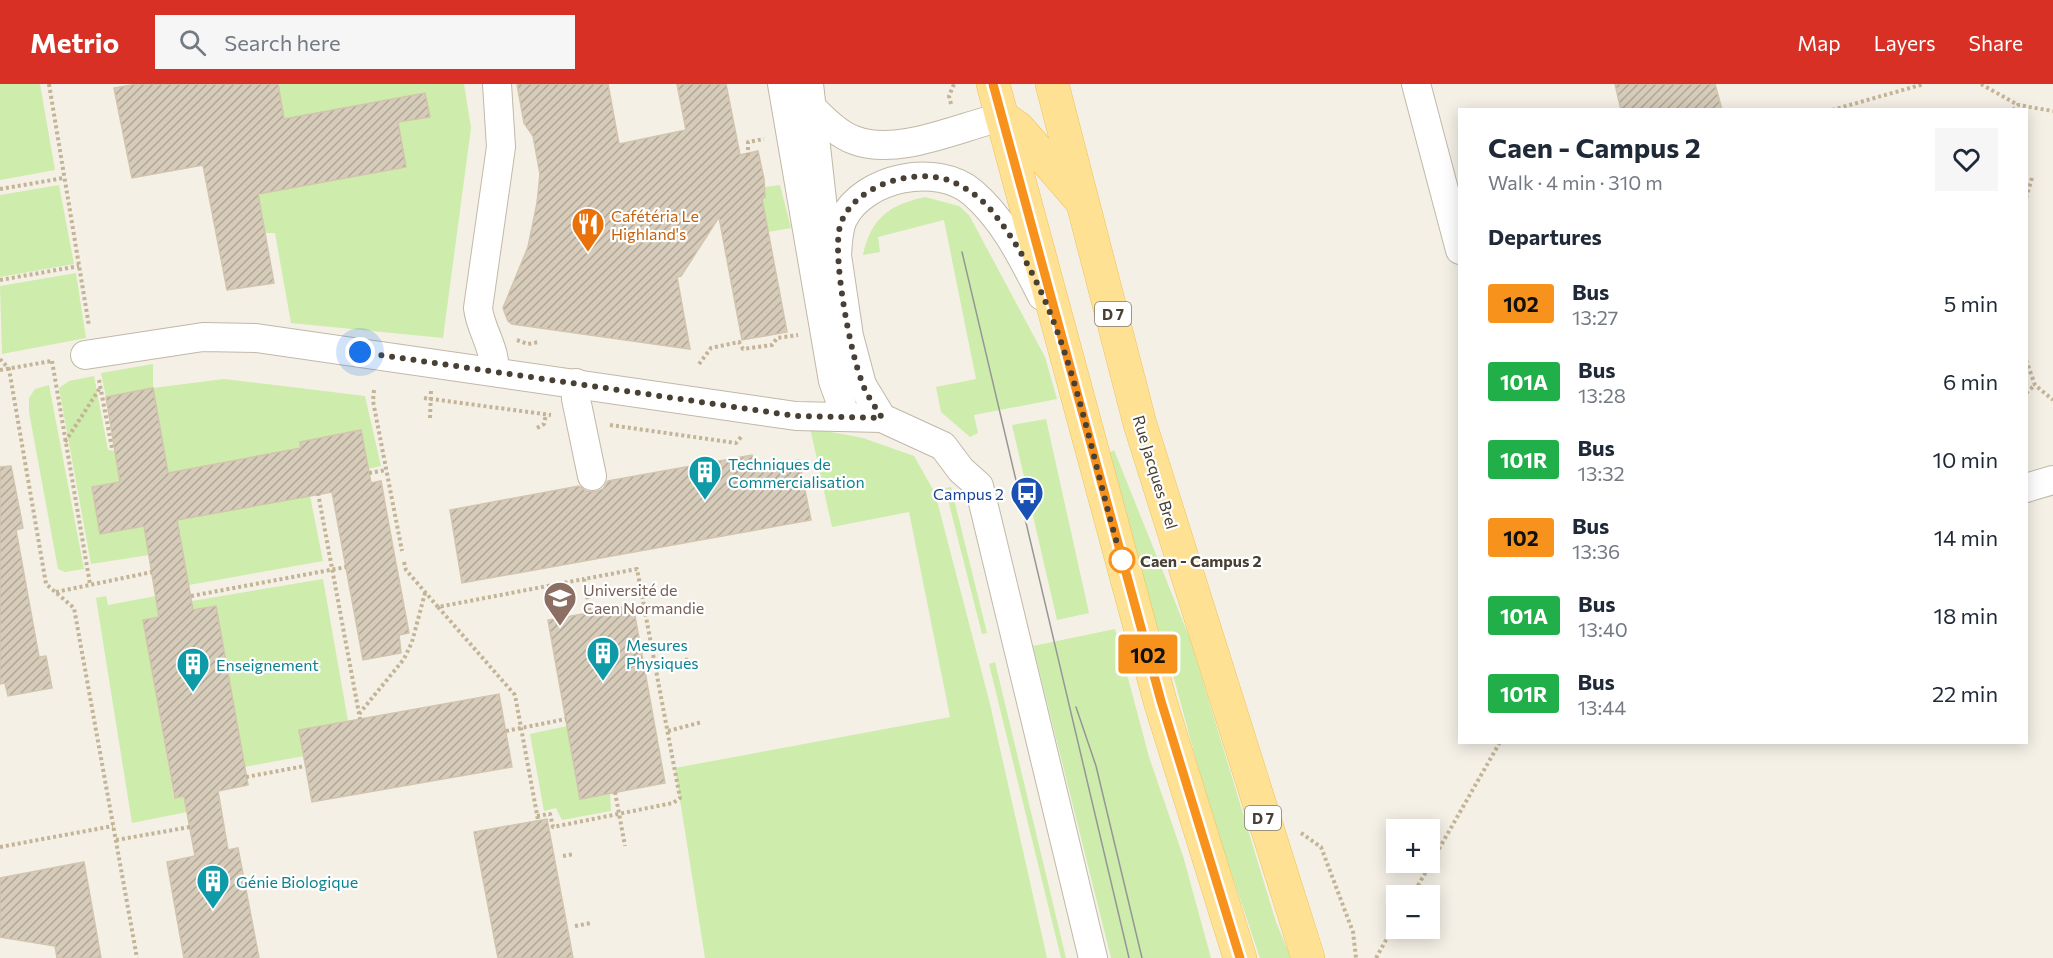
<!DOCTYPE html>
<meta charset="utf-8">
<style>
body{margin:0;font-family:Commissioner,sans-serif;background:#f6f6f7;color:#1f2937;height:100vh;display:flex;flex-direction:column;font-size:22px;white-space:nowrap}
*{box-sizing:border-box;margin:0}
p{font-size:20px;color:#747a83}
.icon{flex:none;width:33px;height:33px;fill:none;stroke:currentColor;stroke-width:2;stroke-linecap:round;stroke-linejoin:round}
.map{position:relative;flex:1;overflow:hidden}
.sheet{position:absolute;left:1458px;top:24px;width:570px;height:636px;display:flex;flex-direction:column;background:#fff;border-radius:0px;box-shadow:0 3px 15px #0003}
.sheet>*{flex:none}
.badge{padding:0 12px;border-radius:4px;font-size:21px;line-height:39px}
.controls{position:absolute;left:1386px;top:735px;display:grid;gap:12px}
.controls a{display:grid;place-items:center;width:54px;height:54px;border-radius:0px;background:#fff;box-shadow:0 3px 15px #0003;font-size:30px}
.you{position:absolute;width:30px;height:30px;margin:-15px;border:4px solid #fff;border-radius:50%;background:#1a73e8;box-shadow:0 0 0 9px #1a73e833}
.map>.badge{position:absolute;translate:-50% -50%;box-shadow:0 0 0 3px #fff}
h2{padding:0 30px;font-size:22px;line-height:54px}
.round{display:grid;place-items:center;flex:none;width:63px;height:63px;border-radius:0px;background:#f6f6f7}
.overview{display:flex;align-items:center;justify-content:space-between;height:102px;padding:0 30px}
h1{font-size:28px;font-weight:700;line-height:45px}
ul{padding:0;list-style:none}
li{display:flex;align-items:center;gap:18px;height:78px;padding:0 30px}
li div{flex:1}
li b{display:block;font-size:22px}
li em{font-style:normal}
li .badge{min-width:66px;font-weight:700;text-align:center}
header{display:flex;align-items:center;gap:36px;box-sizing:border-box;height:84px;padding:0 30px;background:#d93025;color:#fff}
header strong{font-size:28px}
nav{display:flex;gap:33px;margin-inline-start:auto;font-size:21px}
.search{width:420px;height:54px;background:#f6f6f7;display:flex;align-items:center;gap:15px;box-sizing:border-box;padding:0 21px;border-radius:0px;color:#747a83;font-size:22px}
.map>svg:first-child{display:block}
.grass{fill:#ceecab}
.building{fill:url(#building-hatch);stroke:#d2c4ad;stroke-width:1.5}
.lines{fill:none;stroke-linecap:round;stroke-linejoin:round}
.minor-casing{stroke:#c1b8a7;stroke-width:30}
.major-casing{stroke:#eec25a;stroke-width:34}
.path{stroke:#c4b497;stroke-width:4;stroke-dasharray:3 3;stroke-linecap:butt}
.minor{stroke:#fff;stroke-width:28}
.major{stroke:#ffe194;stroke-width:33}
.tram{stroke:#969696;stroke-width:1.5}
.line-casing{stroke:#fff;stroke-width:14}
.line{stroke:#f7931d;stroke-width:9}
.walk{stroke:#484034;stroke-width:6;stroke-dasharray:0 10.8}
.stop-dot{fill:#fff;stroke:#f7931d;stroke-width:3}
.labels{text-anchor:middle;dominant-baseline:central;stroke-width:4.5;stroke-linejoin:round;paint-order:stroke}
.shield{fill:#fff;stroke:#7f7971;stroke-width:1.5}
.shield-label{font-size:15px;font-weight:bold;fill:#484034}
.food-label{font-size:16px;fill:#c56008;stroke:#fff;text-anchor:start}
.culture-label{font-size:16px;fill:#0d838f;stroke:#fff;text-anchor:start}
.street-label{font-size:16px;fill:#484034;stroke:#fff}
.transit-label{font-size:16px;fill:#164399;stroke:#fff;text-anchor:end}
.stop-label{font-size:16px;font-weight:bold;fill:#484034;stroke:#fff;text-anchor:start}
.education-label{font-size:16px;fill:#785e54;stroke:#fff;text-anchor:start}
</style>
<header>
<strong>Metrio</strong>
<div class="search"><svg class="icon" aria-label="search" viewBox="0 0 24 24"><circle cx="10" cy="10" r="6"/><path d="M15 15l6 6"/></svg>Search here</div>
<nav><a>Map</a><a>Layers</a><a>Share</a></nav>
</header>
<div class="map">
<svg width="2053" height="874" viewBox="0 0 2053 874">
<defs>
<pattern id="building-hatch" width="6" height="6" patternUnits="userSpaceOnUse" patternTransform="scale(1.5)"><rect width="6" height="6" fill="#d7ccba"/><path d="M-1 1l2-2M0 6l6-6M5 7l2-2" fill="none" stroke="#b0a798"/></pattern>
</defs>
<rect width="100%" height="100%" fill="#f4f0e6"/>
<g class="grass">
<polygon points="0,0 40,0 55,86 0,96"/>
<polygon points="278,0 464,0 471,44 443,254 291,239 275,149 265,149 255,95 406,83 394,15 284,35"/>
<polygon points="59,101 74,180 0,193 0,111"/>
<polygon points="780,101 791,144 768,148 762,115 765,113 765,103"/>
<path d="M925,113l34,9 10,9 76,142 12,42 -83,16 4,18 -8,4 -29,-25 -5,-25 40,-8 -32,-159 -66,17 2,15 -17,3c8,-37 26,-50 62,-58z"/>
<polygon points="76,189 86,254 2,270 0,202"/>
<polygon points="153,280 153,304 224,295 365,312 381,382 368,385 360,347 301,358 301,364 160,390 153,305 106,313 101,289"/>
<polygon points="94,292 108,366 115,367 135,395 92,403 100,449 144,442 149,471 91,480 59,304 69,297"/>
<polygon points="49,301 84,485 65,488 58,485 29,328 29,314 35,305"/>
<polygon points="1046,335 1089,529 1057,536 1012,341"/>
<polygon points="810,344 863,354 914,372 935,409 990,620 1047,874 705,874 675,684 950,633 909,428 832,443"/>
<polygon points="1114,366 1190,555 1276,838 1291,874 1260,874 1208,720 1175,598 1140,495 1108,370"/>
<polygon points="951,403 987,549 982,550 945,404"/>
<polygon points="310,412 323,477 189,501 177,436"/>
<polygon points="323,495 348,637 299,646 304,672 244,683 216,522 193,526 192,517"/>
<polygon points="106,512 108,521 156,512 159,532 143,536 174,714 185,713 187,728 132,739 96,514"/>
<polygon points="1115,545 1149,673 1183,772 1211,874 1111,874 1033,562"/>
<polygon points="995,578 1066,874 1061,874 989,580"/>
<polygon points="567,642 610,709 611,727 562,736 556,724 544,727 530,650"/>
</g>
<g class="building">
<polygon points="137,0 278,0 284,35 425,9 430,33 398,38 406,83 258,110 274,199 227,206 203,81 132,94 114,4"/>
<polygon points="517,0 608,0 619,60 686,46 677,0 726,0 740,71 758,67 764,95 765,113 762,115 787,248 742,256 719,133 681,192 677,193 690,265 512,240 508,237 503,224 528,163 537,119 540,90 533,52 524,39"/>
<polygon points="1615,0 1715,0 1722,26 1621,26"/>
<polygon points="153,304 168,389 301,364 300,358 361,346 371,399 381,397 394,469 409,549 399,551 401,569 363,576 332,408 177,436 193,526 216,522 248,701 218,707 228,766 238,764 259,874 184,874 167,778 195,772 184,712 175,714 143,536 159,533 144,442 100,450 92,403 120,398 106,313"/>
<polygon points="752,371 755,383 799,376 811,436 462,499 450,426 579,402 586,407 595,408 603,405 608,397"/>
<polygon points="11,382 23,444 16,446 39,573 46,572 52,604 8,612 5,599 0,600 0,383"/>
<polygon points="633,521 665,699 580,715 548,536"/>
<polygon points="499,610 512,683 312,718 299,646"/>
<polygon points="547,735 573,874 498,874 474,748"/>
<polygon points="84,778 101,874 57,874 55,862 0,853 0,794"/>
</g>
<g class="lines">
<g class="minor-casing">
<g id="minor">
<polyline points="782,0 833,297 846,333"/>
<polyline points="809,0 823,125 837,171 849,252 862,301 882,334"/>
<polyline points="1416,0 1460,166"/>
<path d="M810,22c13,12 27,28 44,34 43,17 105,-13 148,-23"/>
<path d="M837,171c1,-12 1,-25 6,-36 21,-42 94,-57 130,-26 32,28 50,66 69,103"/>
<polyline points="85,271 203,253 256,254 796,332 882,334 943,362 961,386 979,402 1093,874"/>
<path d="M494,287c3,-20 -14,-42 -16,-63l23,-161 -4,-63"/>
<polyline points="576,299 576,315 592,392"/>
<polyline points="2026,404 2053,396"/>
</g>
</g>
<g class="major-casing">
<g id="major">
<polyline points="993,0 1160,617 1240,874"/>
<polyline points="1052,0 1140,340 1308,874"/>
<polyline points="1002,33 1018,44 1080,115"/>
</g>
</g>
<g class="path">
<polyline points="49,0 89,242"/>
<polyline points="1981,0 2018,21"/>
<polyline points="951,20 949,12 954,0"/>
<polyline points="1832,26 1924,0"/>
<polyline points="2013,26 2018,21 2053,27"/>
<polyline points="748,72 748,58 764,55"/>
<polyline points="0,105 64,94"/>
<polyline points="2026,114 2032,94"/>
<polyline points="0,196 79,182"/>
<polyline points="517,256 528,260 539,258"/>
<polyline points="0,275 9,285 46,500 74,524 137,874"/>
<polyline points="2026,276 2035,301 2053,316"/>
<polyline points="52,277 90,500"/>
<polyline points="699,280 711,264 739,258 743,265 772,261 777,254 798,251"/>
<polyline points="0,286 52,277"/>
<polyline points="99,296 112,364 115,363"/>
<polyline points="374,306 373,317 402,467"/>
<polyline points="2026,309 2035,301"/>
<polyline points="424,314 551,331"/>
<polyline points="430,334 431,307"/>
<polyline points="610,341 736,359 741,353"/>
<polyline points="537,344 544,340 546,330"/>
<polyline points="65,358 100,304"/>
<polyline points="369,389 386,386"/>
<polyline points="318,409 360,635"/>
<polyline points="404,478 406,486 438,523 584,495"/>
<polyline points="56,508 152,488"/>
<polyline points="191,512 346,483"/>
<polyline points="643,512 677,509"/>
<polyline points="438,523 515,611 538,736"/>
<polyline points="640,561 652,560"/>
<polyline points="656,582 690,575"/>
<polyline points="359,630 404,575 412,558 425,509"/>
<polyline points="506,647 566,635"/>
<polyline points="668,647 702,638"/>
<polyline points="246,693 305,682"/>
<polyline points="615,708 625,762"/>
<polyline points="537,732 550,730 553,743 673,719 680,714 637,485 584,495 590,529"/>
<polyline points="1301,749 1321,763 1353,848 1356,874"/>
<polyline points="116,756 190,743"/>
<polyline points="0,763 113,742"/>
<polyline points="563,772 574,770"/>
<polyline points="1412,812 1500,658"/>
<polyline points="575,842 591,839"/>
<polyline points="1376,874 1396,838"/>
</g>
<use href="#minor" class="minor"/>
<use href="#major" class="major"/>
<g class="tram">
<polyline points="962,168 1129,874"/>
<polyline points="1076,623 1096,682 1142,874"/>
</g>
</g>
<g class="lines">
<g class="line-casing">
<polyline id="line" points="993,0 1161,617 1240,874"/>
</g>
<use href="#line" class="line"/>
<path class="walk" d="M360,268l436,64 86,2c-7,-12 -16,-23 -20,-36 -12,-30 -30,-126 -22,-156 12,-40 72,-58 108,-46 18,7 35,19 47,35 75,94 93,236 127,345"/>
</g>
<defs>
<g id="restaurant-pin" transform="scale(1.725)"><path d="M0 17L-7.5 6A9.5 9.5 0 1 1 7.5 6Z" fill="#e8710a" stroke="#fff"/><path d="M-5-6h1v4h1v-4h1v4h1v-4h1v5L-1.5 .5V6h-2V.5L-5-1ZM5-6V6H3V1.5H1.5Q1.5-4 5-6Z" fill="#fff"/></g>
<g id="building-pin" transform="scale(1.725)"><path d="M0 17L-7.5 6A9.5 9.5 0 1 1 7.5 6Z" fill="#0f9aa8" stroke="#fff"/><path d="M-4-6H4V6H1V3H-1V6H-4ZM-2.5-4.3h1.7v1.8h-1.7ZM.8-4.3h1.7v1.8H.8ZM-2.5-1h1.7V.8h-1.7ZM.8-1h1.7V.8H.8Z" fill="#fff"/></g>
<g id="bus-pin" transform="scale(1.725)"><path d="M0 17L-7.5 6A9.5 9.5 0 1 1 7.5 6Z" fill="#1a4fb4" stroke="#fff"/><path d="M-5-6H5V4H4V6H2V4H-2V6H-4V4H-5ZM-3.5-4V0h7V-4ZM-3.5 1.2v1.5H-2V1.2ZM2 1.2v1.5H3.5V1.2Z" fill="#fff"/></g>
<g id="university-pin" transform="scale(1.725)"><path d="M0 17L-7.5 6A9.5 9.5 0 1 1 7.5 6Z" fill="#8d6e63" stroke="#fff"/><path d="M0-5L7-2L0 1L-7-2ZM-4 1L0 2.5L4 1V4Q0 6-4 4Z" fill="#fff"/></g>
</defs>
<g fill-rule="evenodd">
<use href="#restaurant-pin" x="588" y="140"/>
<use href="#building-pin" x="705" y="388"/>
<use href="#bus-pin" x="1027" y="409"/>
<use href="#university-pin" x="560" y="514"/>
<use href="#building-pin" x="603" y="569"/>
<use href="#building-pin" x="193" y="580"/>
<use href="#building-pin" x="213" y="797"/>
</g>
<circle class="stop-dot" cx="1122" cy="476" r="12"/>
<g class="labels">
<g class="shield">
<rect x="1095" y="218" width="36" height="24" rx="4.5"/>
<rect x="1245" y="722" width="36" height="24" rx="4.5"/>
</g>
<g class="shield-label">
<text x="1113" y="230">D 7</text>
<text x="1263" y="734">D 7</text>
</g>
<g class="food-label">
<text x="611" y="131">Cafétéria Le<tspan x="611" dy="18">Highland's</tspan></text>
</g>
<g class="culture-label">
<text x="728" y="379">Techniques de<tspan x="728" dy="18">Commercialisation</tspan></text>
<text x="626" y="560">Mesures<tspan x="626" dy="18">Physiques</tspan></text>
<text x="216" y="580">Enseignement</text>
<text x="236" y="797">Génie Biologique</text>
</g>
<g class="street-label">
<text transform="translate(1156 388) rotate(73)">Rue Jacques Brel</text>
</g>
<g class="transit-label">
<text x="1004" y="409">Campus 2</text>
</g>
<g class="stop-label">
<text x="1140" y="476">Caen - Campus 2</text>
</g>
<g class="education-label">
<text x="583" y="505">Université de<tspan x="583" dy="18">Caen Normandie</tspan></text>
</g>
</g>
</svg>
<div class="controls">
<a>+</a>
<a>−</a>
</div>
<div class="you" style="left:360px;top:268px"></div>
<b class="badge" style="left:1148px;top:570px;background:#f7931d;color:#111">102</b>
<section class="sheet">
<div class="overview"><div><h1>Caen - Campus 2</h1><p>Walk · 4 min · 310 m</p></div><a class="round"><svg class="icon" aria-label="heart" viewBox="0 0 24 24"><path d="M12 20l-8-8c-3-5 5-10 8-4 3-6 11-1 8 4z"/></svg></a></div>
<h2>Departures</h2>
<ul>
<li><span class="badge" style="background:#f7931d;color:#111">102</span><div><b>Bus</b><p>13:27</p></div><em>5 min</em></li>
<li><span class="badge" style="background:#20af49;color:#fff">101A</span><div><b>Bus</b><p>13:28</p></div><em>6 min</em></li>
<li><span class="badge" style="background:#20af49;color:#fff">101R</span><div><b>Bus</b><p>13:32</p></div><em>10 min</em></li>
<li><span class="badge" style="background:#f7931d;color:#111">102</span><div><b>Bus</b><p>13:36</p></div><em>14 min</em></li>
<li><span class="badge" style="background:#20af49;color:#fff">101A</span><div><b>Bus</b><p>13:40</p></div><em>18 min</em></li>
<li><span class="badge" style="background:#20af49;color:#fff">101R</span><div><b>Bus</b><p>13:44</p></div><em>22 min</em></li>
</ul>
</section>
</div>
